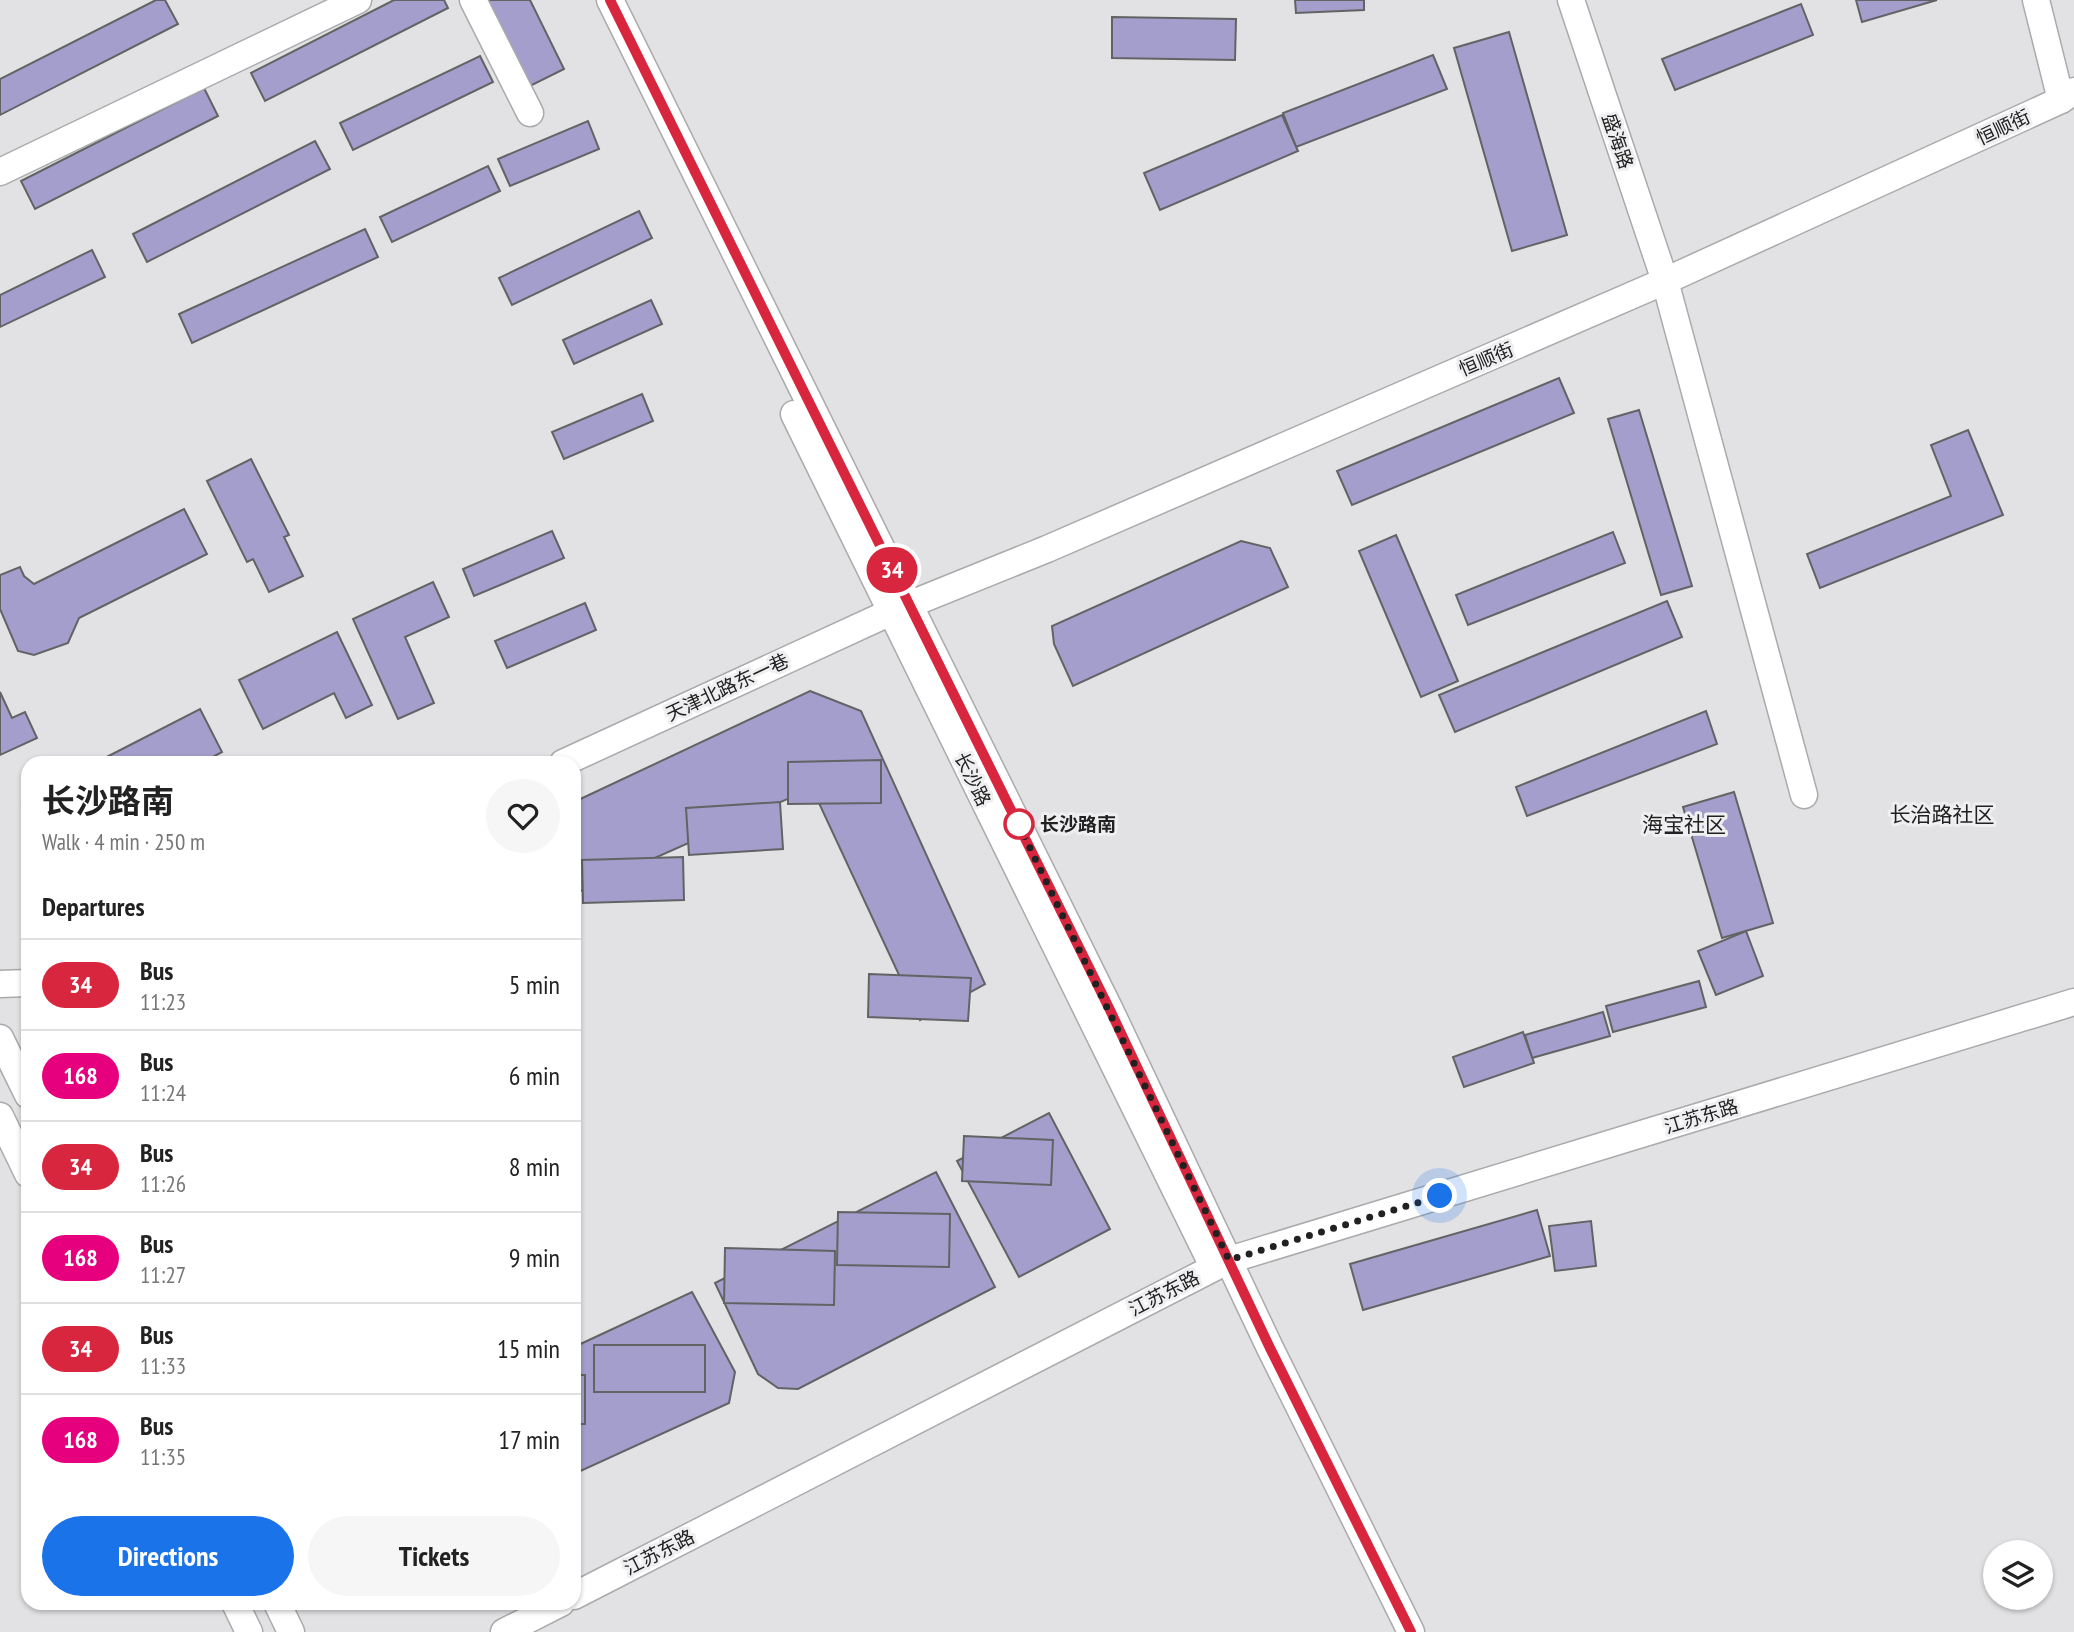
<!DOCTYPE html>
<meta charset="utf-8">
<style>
body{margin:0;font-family:"PT Sans Narrow","Noto Sans SC",sans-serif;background:#f6f6f6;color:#222;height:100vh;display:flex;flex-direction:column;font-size:26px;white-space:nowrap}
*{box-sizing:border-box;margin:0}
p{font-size:23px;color:#767676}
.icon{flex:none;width:38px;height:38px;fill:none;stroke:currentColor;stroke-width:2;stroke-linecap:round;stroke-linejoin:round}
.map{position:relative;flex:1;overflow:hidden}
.drawer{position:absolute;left:21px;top:756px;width:560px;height:854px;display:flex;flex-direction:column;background:#fff;border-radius:21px;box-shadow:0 2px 5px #0004}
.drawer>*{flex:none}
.badge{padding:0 14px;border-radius:23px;font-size:24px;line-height:46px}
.fabs{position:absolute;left:1983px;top:1540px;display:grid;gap:14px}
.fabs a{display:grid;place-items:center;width:70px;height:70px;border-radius:50%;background:#fff;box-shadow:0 2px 5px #0004;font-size:35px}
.you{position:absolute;width:35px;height:35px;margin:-18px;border:5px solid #fff;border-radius:50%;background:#1a73e8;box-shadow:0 0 0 10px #1a73e833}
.map>.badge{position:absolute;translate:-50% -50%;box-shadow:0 0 0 4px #fff}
h2{padding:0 21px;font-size:26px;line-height:63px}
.round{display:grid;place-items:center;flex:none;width:74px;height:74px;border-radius:37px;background:#f6f6f6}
.summary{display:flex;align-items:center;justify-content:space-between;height:119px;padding:0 21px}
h1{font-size:33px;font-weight:700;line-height:52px}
.primary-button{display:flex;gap:14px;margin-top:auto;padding:14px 21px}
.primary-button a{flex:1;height:80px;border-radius:42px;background:#1a73e8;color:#fff;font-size:28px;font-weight:700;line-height:80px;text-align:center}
.primary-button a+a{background:#f6f6f6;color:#222}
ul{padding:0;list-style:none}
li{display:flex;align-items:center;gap:21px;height:91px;padding:0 21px;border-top:2px solid #e0e0e0}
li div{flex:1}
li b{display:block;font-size:26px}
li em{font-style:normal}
li .badge{min-width:77px;font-weight:700;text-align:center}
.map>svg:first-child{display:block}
.building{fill:#a39ecc;stroke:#636365;stroke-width:2}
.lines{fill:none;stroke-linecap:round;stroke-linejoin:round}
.minor-casing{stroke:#aaaaac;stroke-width:29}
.minor{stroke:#fff;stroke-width:26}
.line-casing{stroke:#fff;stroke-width:16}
.line{stroke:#d7263d;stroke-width:10}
.walk{stroke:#212121;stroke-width:7;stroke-dasharray:0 12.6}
.stop-dot{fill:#fff;stroke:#d7263d;stroke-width:3.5}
.labels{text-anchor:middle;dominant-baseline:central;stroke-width:6;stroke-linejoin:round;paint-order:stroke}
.street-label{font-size:19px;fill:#212121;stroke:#efeff1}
.stop-label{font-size:19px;font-weight:bold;fill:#212121;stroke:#efeff1;text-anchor:start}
.neighbourhood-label{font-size:21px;fill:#212121;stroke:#efeff1}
</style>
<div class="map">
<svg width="2074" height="1632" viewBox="0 0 2074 1632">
<rect width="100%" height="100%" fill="#e2e1e4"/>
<g class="building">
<polygon points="156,0 165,0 178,24 0,115 0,79"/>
<polygon points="394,0 444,0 448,8 265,101 251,73"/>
<polygon points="485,0 530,0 564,69 528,87"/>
<polygon points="1295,0 1364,0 1364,10 1296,13"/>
<polygon points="1856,0 1937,0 1862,22"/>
<polygon points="1801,4 1813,35 1675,90 1662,59"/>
<polygon points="1112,17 1236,19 1235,60 1112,58"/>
<polygon points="1509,32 1567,235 1512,251 1454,48"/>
<polygon points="1433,55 1447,89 1296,147 1283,113"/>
<polygon points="480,56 493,82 353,150 340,123"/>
<polygon points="204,88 218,116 35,209 21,181"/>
<polygon points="1282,115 1298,151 1160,210 1144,173"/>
<polygon points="588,121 599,149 510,186 498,159"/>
<polygon points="315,141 330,169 147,262 133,234"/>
<polygon points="488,166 500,191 392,242 380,217"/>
<polygon points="639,211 652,238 512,305 499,278"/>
<polygon points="365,229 378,257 192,343 179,314"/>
<polygon points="92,250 105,277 0,327 0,295"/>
<polygon points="651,300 662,324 574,364 563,340"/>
<polygon points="1559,378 1574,413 1352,505 1337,471"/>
<polygon points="642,394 653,421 564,459 552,432"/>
<polygon points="1639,410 1692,586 1661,595 1608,419"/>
<polygon points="1968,430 2003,515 1820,588 1807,554 1951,496 1931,445"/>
<polygon points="251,459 289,535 284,537 303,576 269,592 253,559 247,562 207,481"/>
<polygon points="184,509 207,554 79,618 68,643 34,655 18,651 0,609 0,575 20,567 24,576 34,584"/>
<polygon points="552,531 564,558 474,596 463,569"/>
<polygon points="1613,532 1625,563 1468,625 1456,595"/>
<polygon points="1396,535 1458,681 1421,697 1359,551"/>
<polygon points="1241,541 1270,548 1288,587 1073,686 1054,644 1052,626"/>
<polygon points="433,582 449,617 405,637 434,703 398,719 353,619"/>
<polygon points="1667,601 1682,637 1455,732 1439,695"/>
<polygon points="585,603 596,630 507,668 495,641"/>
<polygon points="337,632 372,705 346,718 334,693 263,729 239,680"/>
<polygon points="810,691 861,711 985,984 920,1020 812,788 574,894 574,802"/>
<polygon points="0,692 12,718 25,712 37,738 0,755"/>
<polygon points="200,709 222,752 202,763 95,763"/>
<polygon points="1706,711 1717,744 1527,816 1516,787"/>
<polygon points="881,760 881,803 788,804 788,762"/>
<polygon points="1734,792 1773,923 1722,938 1683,807"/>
<polygon points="28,797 28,813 22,801"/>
<polygon points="780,802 783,849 689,855 686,808"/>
<polygon points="683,857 684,900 583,903 582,860"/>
<polygon points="1746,931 1763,976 1716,995 1698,951"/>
<polygon points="869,974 971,978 968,1021 868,1017"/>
<polygon points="1699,981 1706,1007 1613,1032 1606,1006"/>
<polygon points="1603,1012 1610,1036 1532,1058 1525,1035"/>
<polygon points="1523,1032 1534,1063 1464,1087 1453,1057"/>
<polygon points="1049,1113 1110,1229 1019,1277 957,1161"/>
<polygon points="964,1136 1053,1140 1051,1185 962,1181"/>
<polygon points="936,1172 995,1287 798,1389 778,1388 758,1374 715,1283"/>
<polygon points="1537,1210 1550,1256 1363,1310 1350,1264"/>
<polygon points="838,1212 950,1214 949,1267 837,1265"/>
<polygon points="1591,1221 1596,1266 1555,1271 1549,1226"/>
<polygon points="725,1248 835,1251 834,1305 724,1303"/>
<polygon points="692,1292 735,1372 729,1403 574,1474 574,1347"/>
<rect x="594" y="1345" width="111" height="47"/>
<rect x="574" y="1375" width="11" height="49"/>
</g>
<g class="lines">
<g class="minor-casing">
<g id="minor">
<polyline points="473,0 530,113"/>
<polyline points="610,0 1110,1010 1270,1348 1411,1632"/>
<polyline points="1571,0 1665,281 1804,795"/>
<polyline points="2036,0 2061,100"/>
<polyline points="0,172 358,0"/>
<polyline points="794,414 1208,1256"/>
<polyline points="563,763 891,612 1047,549 1665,281 2061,100 2074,91"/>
<polyline points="0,984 28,983"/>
<polyline points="0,1038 28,1095"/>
<polyline points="0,1116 28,1174"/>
<polyline points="574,1596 1229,1260 2074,1002"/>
<polyline points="235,1603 249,1632"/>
<polyline points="277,1603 291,1632"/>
<polyline points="504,1632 561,1603"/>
</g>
</g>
<use href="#minor" class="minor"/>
</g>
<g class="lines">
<g class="line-casing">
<polyline id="line" points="610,0 1110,1010 1270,1348 1411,1632"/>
</g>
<use href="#line" class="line"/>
<polyline class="walk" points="1019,824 1016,819 1229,1260 1440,1196"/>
</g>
<circle class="stop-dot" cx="1019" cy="824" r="14"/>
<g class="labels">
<g class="street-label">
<text transform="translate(2003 127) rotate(-25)">恒顺街</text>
<text transform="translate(1618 141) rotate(71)">盛海路</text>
<text transform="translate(1486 359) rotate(-23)">恒顺街</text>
<text transform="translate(727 687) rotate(-25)">天津北路东一巷</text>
<text transform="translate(973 779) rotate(64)">长沙路</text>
<text transform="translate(1701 1116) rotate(-17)">江苏东路</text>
<text transform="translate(1164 1293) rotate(-27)">江苏东路</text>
<text transform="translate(659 1552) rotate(-27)">江苏东路</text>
</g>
<g class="stop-label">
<text x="1040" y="824">长沙路南</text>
</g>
<g class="neighbourhood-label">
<text x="1942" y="814">长治路社区</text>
<text x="1684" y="824">海宝社区</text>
</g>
</g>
</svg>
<div class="fabs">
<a><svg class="icon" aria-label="layers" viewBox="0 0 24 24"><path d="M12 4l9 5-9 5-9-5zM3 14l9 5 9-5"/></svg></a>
</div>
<div class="you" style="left:1440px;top:1196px"></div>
<b class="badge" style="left:892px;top:570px;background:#d7263d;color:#fff">34</b>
<section class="drawer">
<div class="summary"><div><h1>长沙路南</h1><p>Walk · 4 min · 250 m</p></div><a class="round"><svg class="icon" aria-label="heart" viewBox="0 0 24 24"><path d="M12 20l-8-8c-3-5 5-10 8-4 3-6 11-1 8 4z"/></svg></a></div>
<h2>Departures</h2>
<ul>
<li><span class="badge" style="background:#d7263d;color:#fff">34</span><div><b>Bus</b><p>11:23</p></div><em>5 min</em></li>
<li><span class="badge" style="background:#e6007e;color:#fff">168</span><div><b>Bus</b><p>11:24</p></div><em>6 min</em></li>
<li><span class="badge" style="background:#d7263d;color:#fff">34</span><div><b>Bus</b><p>11:26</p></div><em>8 min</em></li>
<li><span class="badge" style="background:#e6007e;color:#fff">168</span><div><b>Bus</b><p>11:27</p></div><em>9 min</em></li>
<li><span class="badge" style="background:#d7263d;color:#fff">34</span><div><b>Bus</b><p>11:33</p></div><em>15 min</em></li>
<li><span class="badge" style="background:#e6007e;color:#fff">168</span><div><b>Bus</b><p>11:35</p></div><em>17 min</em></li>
</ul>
<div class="primary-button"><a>Directions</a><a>Tickets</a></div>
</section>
</div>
